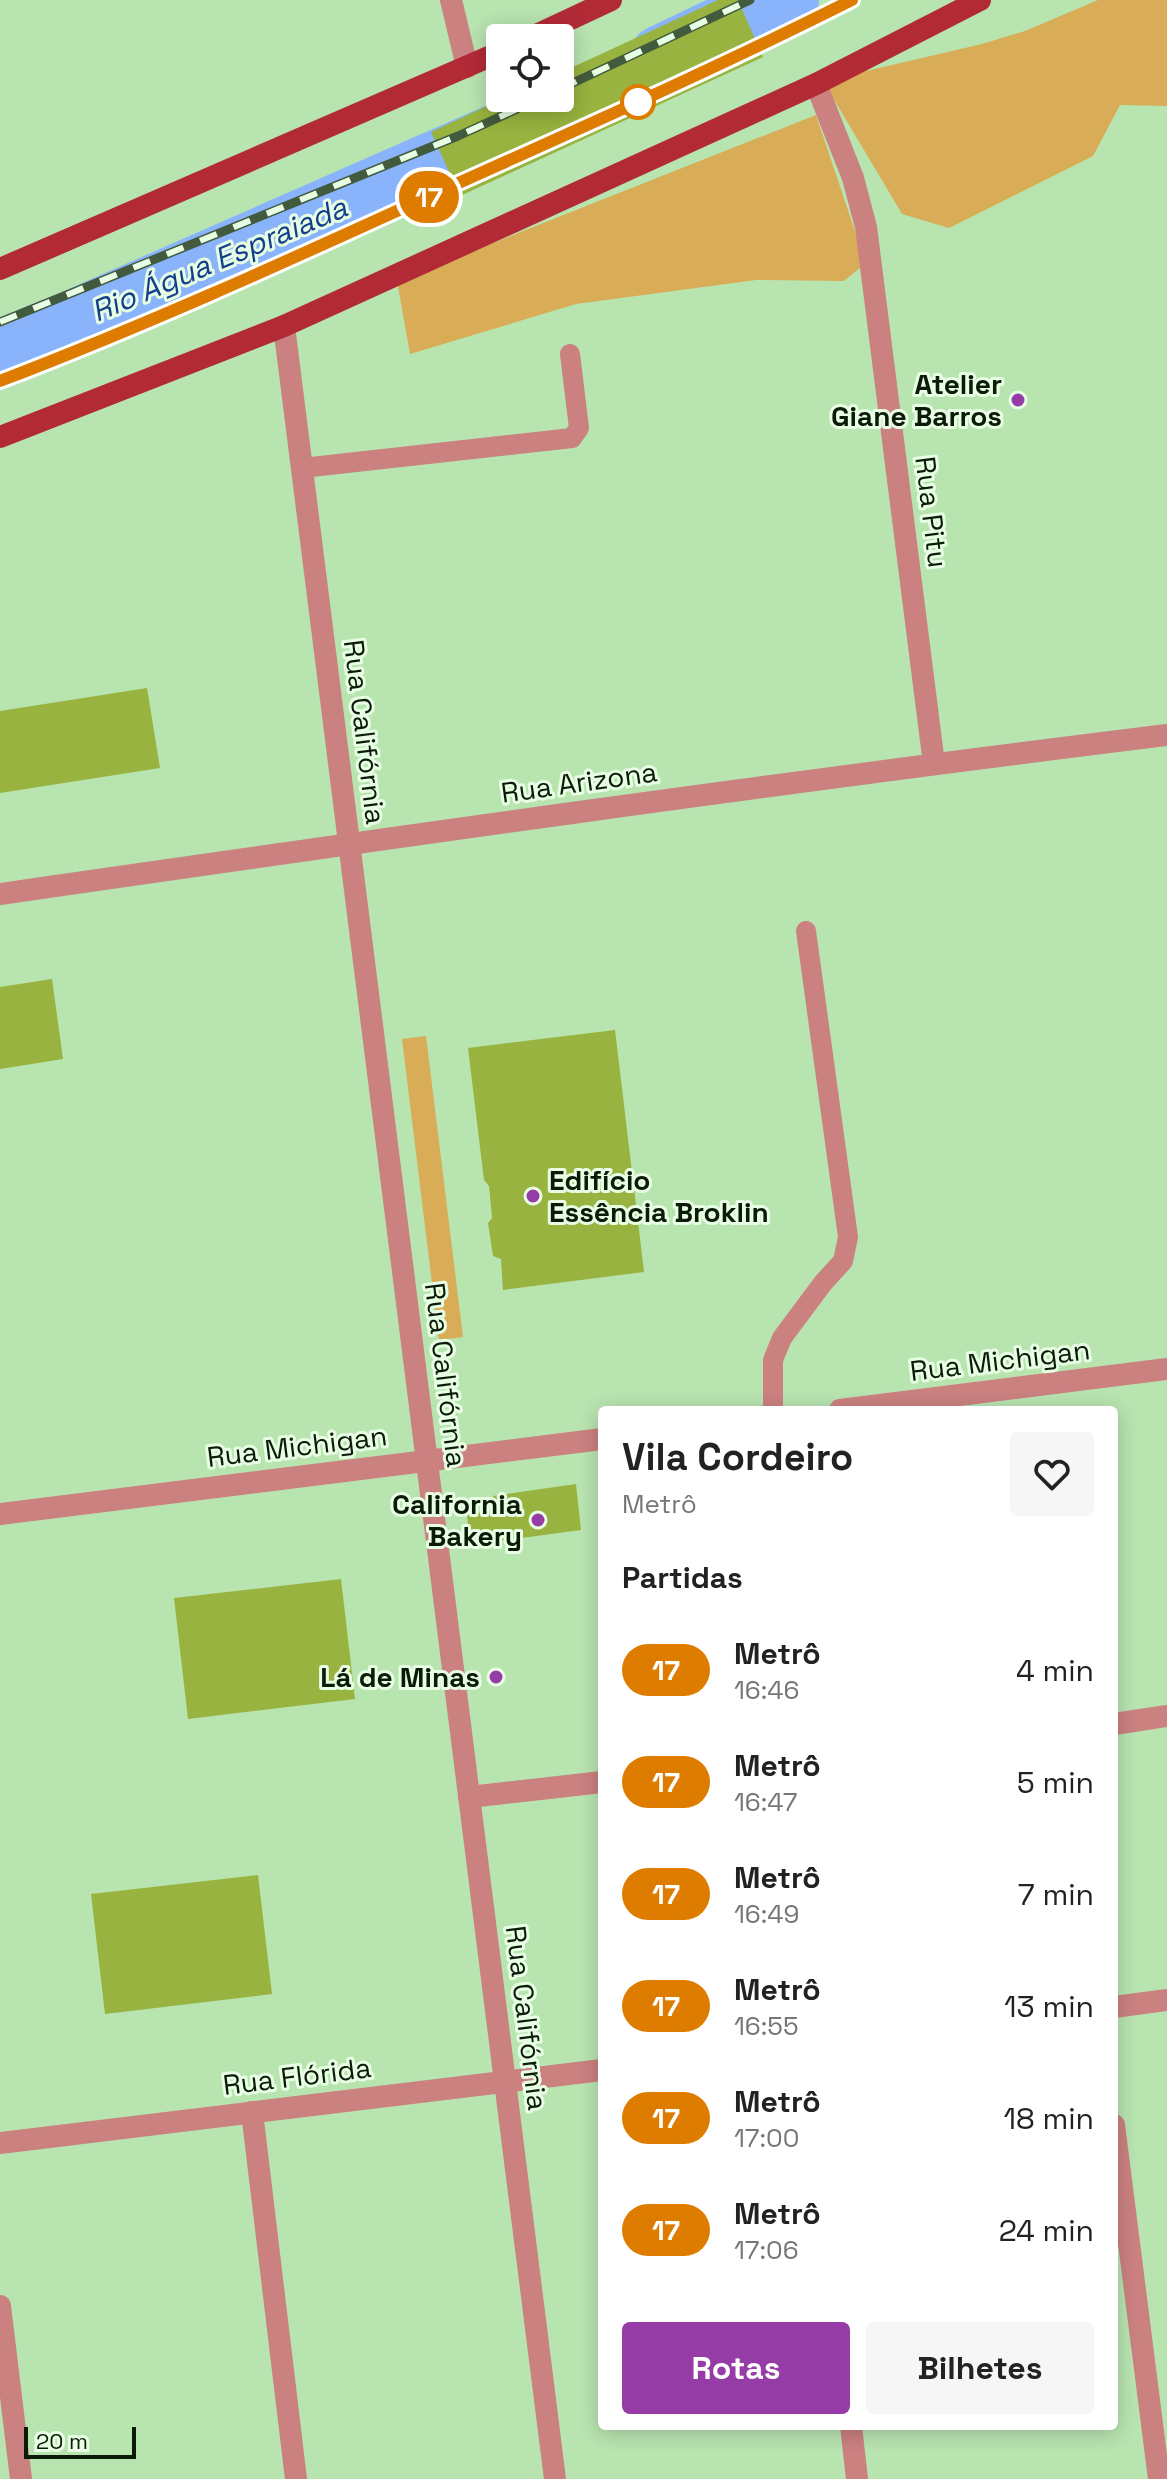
<!DOCTYPE html>
<html lang="pt">
<meta charset="utf-8">
<style>
body{margin:0;font-family:"Space Grotesk",sans-serif;background:#f6f6f6;color:#222;height:100vh;display:flex;flex-direction:column;font-size:30px;white-space:nowrap}
*{box-sizing:border-box;margin:0}
p{font-size:26px;color:#767676}
.icon{flex:none;width:44px;height:44px;fill:none;stroke:currentColor;stroke-width:2;stroke-linecap:round;stroke-linejoin:round}
.map{position:relative;flex:1;overflow:hidden}
.panel{position:absolute;left:598px;top:1406px;width:520px;height:1024px;display:flex;flex-direction:column;background:#fff;border-radius:8px;box-shadow:0 4px 20px #0003}
.panel>*{flex:none}
.badge{padding:0 16px;border-radius:26px;font-size:28px;line-height:52px}
.controls{position:absolute;left:486px;top:24px;display:grid;gap:16px}
.controls a{display:grid;place-items:center;width:88px;height:88px;border-radius:8px;background:#fff;box-shadow:0 4px 20px #0003;font-size:40px}
.scale{position:absolute;left:24px;bottom:20px;width:112px;box-sizing:border-box;padding-left:8px;border:4px solid #0b1b08;border-top:0;font-size:22px;line-height:28px;white-space:nowrap;color:#0b1b08;-webkit-text-stroke:6px #e8fee4;paint-order:stroke}
.map>.badge{position:absolute;translate:-50% -50%;box-shadow:0 0 0 4px #fff}
h2{padding:0 24px;font-size:30px;line-height:72px}
.round{display:grid;place-items:center;flex:none;width:84px;height:84px;border-radius:8px;background:#f6f6f6}
.overview{display:flex;align-items:center;justify-content:space-between;height:136px;padding:0 24px}
h1{font-size:38px;font-weight:800;line-height:60px}
.action{display:flex;gap:16px;margin-top:auto;padding:16px 24px}
.action a{flex:1;height:92px;border-radius:8px;background:#963ca7;color:#fff;font-size:32px;font-weight:800;line-height:92px;text-align:center}
.action a+a{background:#f6f6f6;color:#222}
ul{padding:0;list-style:none}
li{display:flex;align-items:center;gap:24px;height:112px;padding:0 24px}
li div{flex:1}
li b{display:block;font-size:30px}
li em{font-style:normal}
li .badge{min-width:88px;font-weight:700;text-align:center}
.map>svg:first-child{display:block}
.green{fill:#d9ac57}
.lines{fill:none;stroke-linecap:round;stroke-linejoin:round}
.river{stroke:#89b4fc;stroke-width:68}
.building{fill:#98b33f}
.service{stroke:#cb8180;stroke-width:20}
.minor{stroke:#cb8180;stroke-width:22}
.primary{stroke:#b32a37;stroke-width:22}
.rail-casing{stroke:#425a3d;stroke-width:9}
.rail{stroke:#e8fee4;stroke-width:6;stroke-dasharray:18;stroke-linecap:butt}
.line-casing{stroke:#fff;stroke-width:18}
.line{stroke:#de7c00;stroke-width:12}
.stop-dot{fill:#fff;stroke:#de7c00;stroke-width:4}
.poi-dot{fill:#963ca7;stroke:#e8fee4;stroke-width:3}
.labels{text-anchor:middle;dominant-baseline:central;stroke-width:6;stroke-linejoin:round;paint-order:stroke}
.poi-label{font-size:28px;font-weight:bold;fill:#0b1b08;stroke:#e8fee4;text-anchor:end}
.street-label{font-size:28px;fill:#0b1b08;stroke:#e8fee4}
.water-label{font-size:30px;font-style:italic;fill:#123e8c;stroke:#e8fee4}
</style>
<div class="map">
<svg width="1167" height="2479" viewBox="0 0 1167 2479">
<rect width="100%" height="100%" fill="#b8e4b0"/>
<g class="green">
<polygon points="1098,0 1167,0 1167,106 1120,105 1093,156 949,228 902,214 823,81 982,44 1025,31"/>
<polygon points="816,115 860,246 861,267 844,281 756,280 576,304 410,354 397,281"/>
<polygon points="426,1036 463,1337 439,1340 402,1039"/>
</g>
<g class="lines">
<g class="river">
<polyline points="662,59 785,0"/>
<polyline points="0,354 76,323 531,123"/>
</g>
</g>
<g class="building">
<polygon points="718,0 738,0 763,57 460,196 431,132 504,98 560,98 560,73"/>
<polygon points="147,688 160,768 0,793 0,711"/>
<polygon points="52,979 63,1059 0,1069 0,987"/>
<polygon points="615,1030 644,1272 503,1290 501,1259 493,1256 488,1223 492,1218 489,1186 484,1180 468,1048"/>
<polygon points="576,1484 581,1530 470,1545 467,1515 494,1510 493,1496"/>
<polygon points="341,1579 355,1699 188,1719 174,1598"/>
<polygon points="258,1875 272,1994 105,2014 91,1894"/>
</g>
<g class="lines">
<g class="service">
<polyline points="302,468 572,438 579,428 570,354"/>
<polyline points="773,1410 773,1360 782,1338 823,1283 843,1261 848,1237 806,931"/>
</g>
<g class="minor">
<polyline points="451,0 467,67"/>
<polyline points="816,84 853,178 866,227 934,764"/>
<polyline points="284,326 555,2479"/>
<path d="M0,894c389,-56 777,-111 1167,-159"/>
<polyline points="840,1410 1167,1369"/>
<polyline points="0,1514 602,1439"/>
<polyline points="1114,1724 1167,1716"/>
<polyline points="469,1797 602,1782"/>
<polyline points="1114,2007 1167,2000"/>
<polyline points="252,2112 296,2479"/>
<polyline points="1114,2125 1159,2479"/>
<polyline points="0,2143 602,2070"/>
<polyline points="0,2306 21,2479"/>
<polyline points="851,2426 857,2479"/>
</g>
<g class="primary">
<polyline points="530,38 611,0"/>
<polyline points="0,269 500,52"/>
<polyline points="0,437 284,326 816,84 980,0"/>
</g>
<g class="rail-casing">
<g id="rail">
<polyline points="560,89 750,0"/>
<polyline points="0,322 458,136 541,98"/>
<path d="M0,381c151,-58 298,-125 445,-192 137,-61 273,-122 407,-189"/>
</g>
</g>
<use href="#rail" class="rail"/>
</g>
<g class="lines">
<g class="line-casing">
<path id="line" d="M0,381c144,-55 283,-118 423,-182 144,-65 288,-128 429,-199"/>
</g>
<use href="#line" class="line"/>
</g>
<circle class="stop-dot" cx="638" cy="102" r="16"/>
<g class="poi-dot">
<circle cx="1018" cy="400" r="8"/>
<circle cx="533" cy="1196" r="8"/>
<circle cx="538" cy="1520" r="8"/>
<circle cx="496" cy="1677" r="8"/>
</g>
<g class="labels">
<g class="poi-label">
<text x="1002" y="384">Atelier<tspan x="1002" dy="32">Giane Barros</tspan></text>
<text x="549" y="1180" text-anchor="start">Edifício<tspan x="549" dy="32">Essência Broklin</tspan></text>
<text x="522" y="1504">California<tspan x="522" dy="32">Bakery</tspan></text>
<text x="480" y="1677">Lá de Minas</text>
</g>
<g class="street-label">
<text transform="translate(932 512) rotate(83)">Rua Pitu</text>
<text transform="translate(365 732) rotate(83)">Rua Califórnia</text>
<text transform="translate(579 782) rotate(-8)">Rua Arizona</text>
<text transform="translate(1000 1360) rotate(-7)">Rua Michigan</text>
<text transform="translate(446 1375) rotate(83)">Rua Califórnia</text>
<text transform="translate(297 1446) rotate(-7)">Rua Michigan</text>
<text transform="translate(527 2018) rotate(83)">Rua Califórnia</text>
<text transform="translate(297 2076) rotate(-7)">Rua Flórida</text>
</g>
<g class="water-label">
<text transform="translate(219 259) rotate(-23)">Rio Água Espraiada</text>
</g>
</g>
</svg>
<div class="controls">
<a><svg class="icon" aria-label="locate" viewBox="0 0 24 24"><circle cx="12" cy="12" r="6"/><path d="M12 2v4M12 18v4M2 12h4M18 12h4"/></svg></a>
</div>
<div class="scale">20 m</div>
<b class="badge" style="left:429px;top:197px;background:#de7c00;color:#fff">17</b>
<section class="panel">
<div class="overview"><div><h1>Vila Cordeiro</h1><p>Metrô</p></div><a class="round"><svg class="icon" aria-label="heart" viewBox="0 0 24 24"><path d="M12 20l-8-8c-3-5 5-10 8-4 3-6 11-1 8 4z"/></svg></a></div>
<h2>Partidas</h2>
<ul>
<li><span class="badge" style="background:#de7c00;color:#fff">17</span><div><b>Metrô</b><p>16:46</p></div><em>4 min</em></li>
<li><span class="badge" style="background:#de7c00;color:#fff">17</span><div><b>Metrô</b><p>16:47</p></div><em>5 min</em></li>
<li><span class="badge" style="background:#de7c00;color:#fff">17</span><div><b>Metrô</b><p>16:49</p></div><em>7 min</em></li>
<li><span class="badge" style="background:#de7c00;color:#fff">17</span><div><b>Metrô</b><p>16:55</p></div><em>13 min</em></li>
<li><span class="badge" style="background:#de7c00;color:#fff">17</span><div><b>Metrô</b><p>17:00</p></div><em>18 min</em></li>
<li><span class="badge" style="background:#de7c00;color:#fff">17</span><div><b>Metrô</b><p>17:06</p></div><em>24 min</em></li>
</ul>
<div class="action"><a>Rotas</a><a>Bilhetes</a></div>
</section>
</div>
